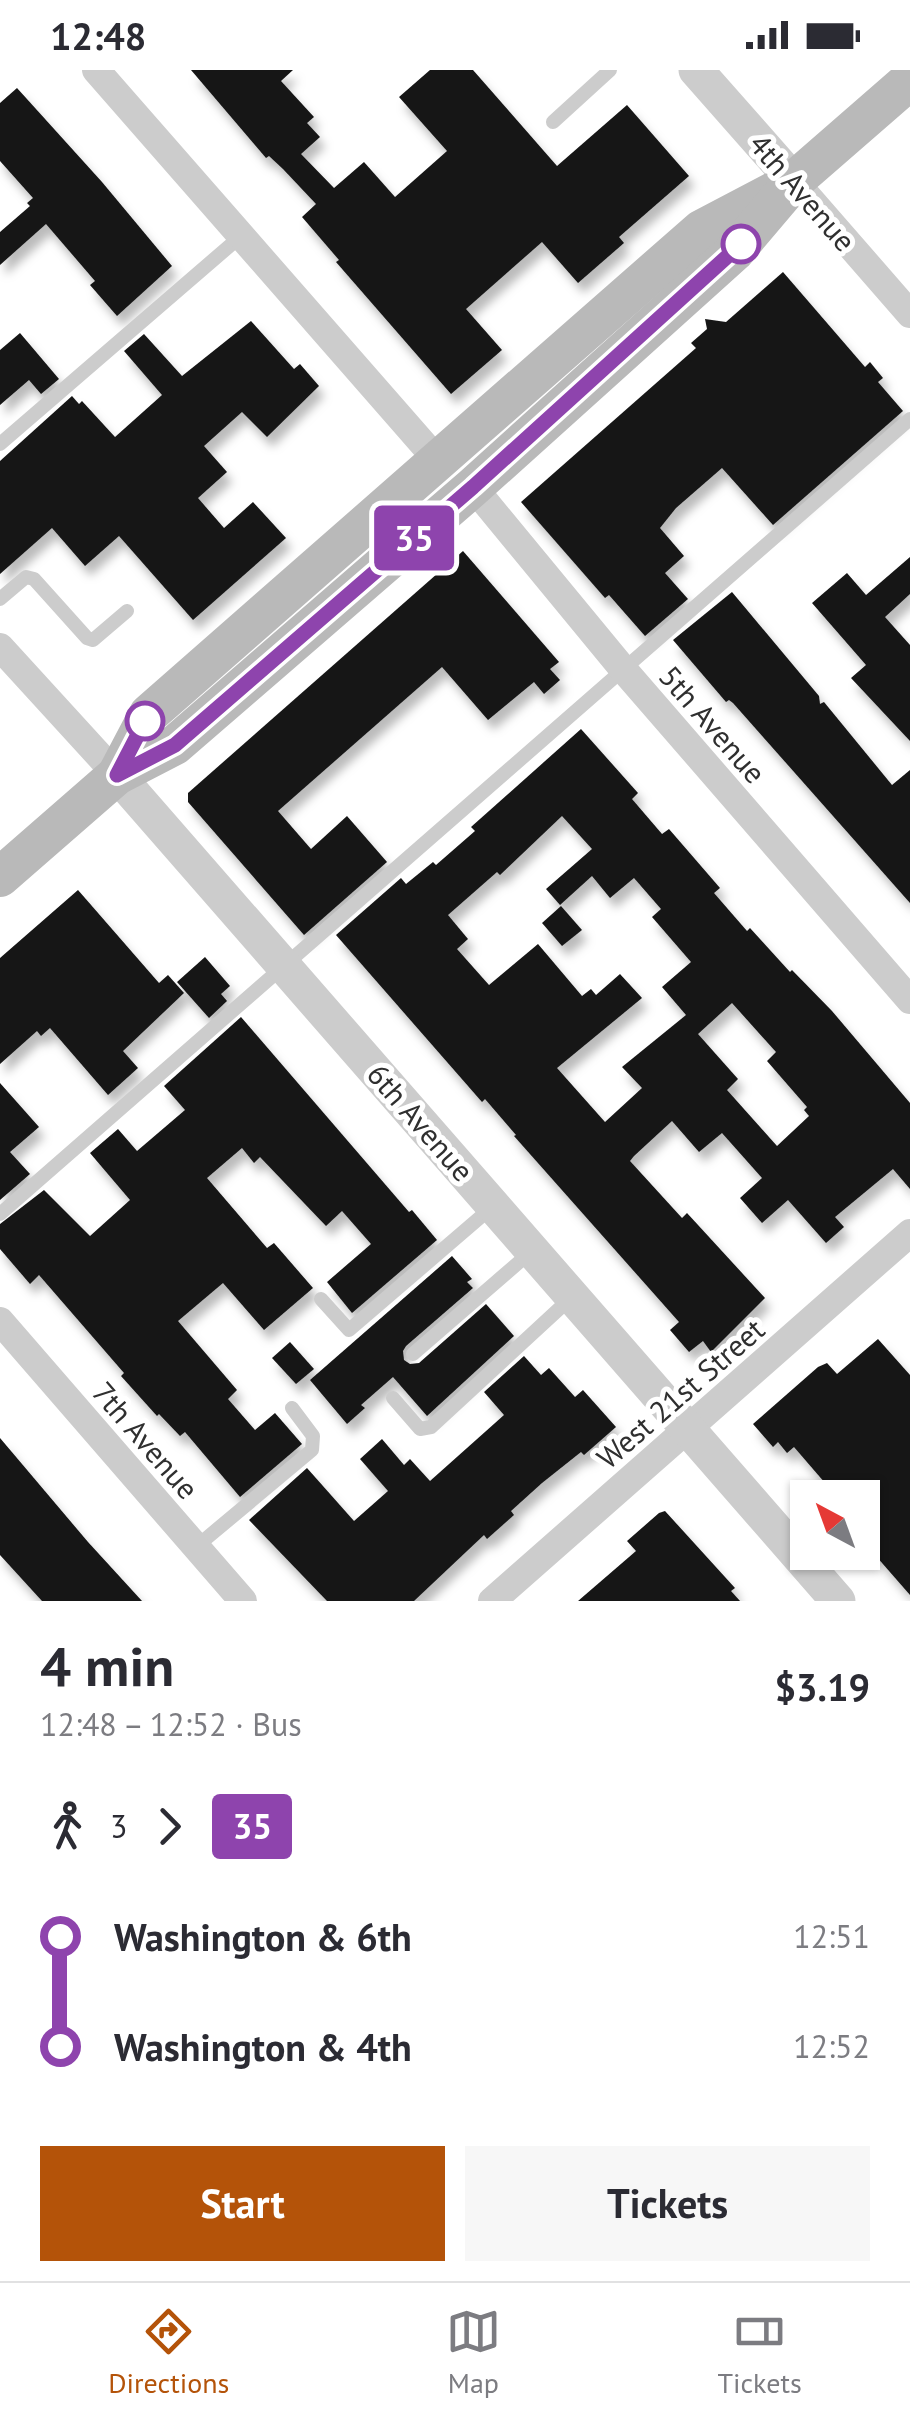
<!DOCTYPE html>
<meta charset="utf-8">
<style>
body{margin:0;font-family:"PT Sans",sans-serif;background:#f7f7f7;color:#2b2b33;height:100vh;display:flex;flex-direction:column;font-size:38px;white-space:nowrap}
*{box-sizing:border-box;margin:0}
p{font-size:32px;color:#7c7c81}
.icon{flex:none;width:55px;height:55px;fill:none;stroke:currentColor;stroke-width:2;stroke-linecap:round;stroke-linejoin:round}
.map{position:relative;height:1531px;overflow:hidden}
.side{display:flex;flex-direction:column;background:#fff;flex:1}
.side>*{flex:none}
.badge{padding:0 20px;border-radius:8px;font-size:35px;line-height:65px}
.needle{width:65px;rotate:319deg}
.fabs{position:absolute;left:790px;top:1410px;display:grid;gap:20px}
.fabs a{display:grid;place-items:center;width:90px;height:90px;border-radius:0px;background:#fff;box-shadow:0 2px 8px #0004;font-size:50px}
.map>.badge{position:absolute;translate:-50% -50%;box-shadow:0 0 0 5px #fff}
.legs{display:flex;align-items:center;gap:15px;height:110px;padding:0 40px;font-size:32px}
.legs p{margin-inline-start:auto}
.headline{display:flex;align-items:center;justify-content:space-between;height:170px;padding:0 40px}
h1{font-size:55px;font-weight:700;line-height:75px}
.cta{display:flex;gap:20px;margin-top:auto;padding:20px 40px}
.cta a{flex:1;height:115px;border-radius:0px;background:#b45309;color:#fff;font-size:40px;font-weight:700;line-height:115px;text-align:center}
.cta a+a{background:#f7f7f7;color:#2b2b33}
ul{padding:0 40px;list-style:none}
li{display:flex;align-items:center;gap:35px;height:110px;font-size:38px}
li i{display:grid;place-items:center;width:15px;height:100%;margin:0 12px;background:currentColor}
li i::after{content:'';width:25px;height:25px;margin:-12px;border:8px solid;border-radius:50%;background:#fff}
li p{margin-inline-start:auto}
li:first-child i{background:linear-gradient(#0000 50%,currentColor 0)}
li:last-child i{background:linear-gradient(currentColor 50%,#0000 0)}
.status{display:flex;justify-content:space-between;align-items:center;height:70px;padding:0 50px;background:#fff;direction:ltr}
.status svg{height:28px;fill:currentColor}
.dock{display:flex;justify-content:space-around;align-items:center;height:140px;border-top:2px solid #e1e1e2;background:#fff;font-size:28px;color:#7c7c81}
.dock a{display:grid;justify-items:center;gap:5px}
.dock .on{color:#b45309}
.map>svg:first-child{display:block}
.building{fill:#161616;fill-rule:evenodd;filter:url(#shadow)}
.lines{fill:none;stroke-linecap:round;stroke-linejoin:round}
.service{stroke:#ccc;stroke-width:14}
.minor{stroke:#ccc;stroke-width:28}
.tertiary{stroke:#ccc;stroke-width:35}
.secondary{stroke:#b9b9b9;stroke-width:40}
.line-1-casing{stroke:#fff;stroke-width:22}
.line-1{stroke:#8e44ad;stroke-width:15}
.stop-1-dot{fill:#fff;stroke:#8e44ad;stroke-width:5}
.labels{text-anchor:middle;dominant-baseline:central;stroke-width:10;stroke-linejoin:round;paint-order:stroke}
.street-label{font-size:30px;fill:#2f2f2f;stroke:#fff}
</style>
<div class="status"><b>12:48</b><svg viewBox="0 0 49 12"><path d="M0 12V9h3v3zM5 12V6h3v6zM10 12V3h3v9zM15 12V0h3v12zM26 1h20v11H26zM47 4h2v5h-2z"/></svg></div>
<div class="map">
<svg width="910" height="1531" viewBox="0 0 910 1531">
<defs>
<filter id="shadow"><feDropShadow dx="5.5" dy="10" stdDeviation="5" flood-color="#0004"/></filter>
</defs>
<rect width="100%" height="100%" fill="#fff"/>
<g class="building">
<polygon points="191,0 293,0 281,11 314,47 307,53 320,67 301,84 334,118 364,92 395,127 447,81 399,27 430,0 473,0 557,96 627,35 689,106 619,167 624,173 578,213 542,172 466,239 502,280 451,324 336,192 339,190 302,147 316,134 283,99 269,86 266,88"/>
<polygon points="17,18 102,112 172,196 117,246 90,215 95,211 46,154 0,195 0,162 30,136 27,133 33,128 0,91 0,33"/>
<polygon points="783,202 865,297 870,292 883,308 878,312 903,341 773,455 722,398 676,438 660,458 684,486 665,503 688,529 645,566 609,525 605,528 521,432 696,278 691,273 707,259 705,249 726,252"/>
<polygon points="251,251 294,299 300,294 319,316 267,367 242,342 204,376 227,402 198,428 224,458 253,432 286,468 193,550 119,466 85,496 52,458 0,504 0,391 72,326 79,334 82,331 115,367 162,325 124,281 144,264 182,306"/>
<polygon points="20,263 59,309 41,324 29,310 0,335 0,280"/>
<polygon points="463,481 559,592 550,599 560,610 544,624 534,612 488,650 442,597 278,741 311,779 347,746 387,792 304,865 188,732 188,723"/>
<polygon points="910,487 910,524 885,547 910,575 910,671 851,608 866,595 812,533 847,503 866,525"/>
<polygon points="732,522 819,626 820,634 824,632 892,715 910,700 910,833 733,633 729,630 726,632 673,570"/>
<path d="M581,659l57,64 -6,6 30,35 7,-5 51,59 -6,5 33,38 3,-3 40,44 2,-2 40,41 78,92v86l-17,-20 -58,48 9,10 -18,16 -38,-43 -26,23 -22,-25 22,-20 -40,-45 -23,19 -27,-31 -38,35 -4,5 52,57 5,-5 78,85 -54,54 -8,-11 -14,11 -19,-22 9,-8 -165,-186 2,-1 -31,-36 -3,3 -146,-167 65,-57 5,6 27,-22 3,3 39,-34 -4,-4zM562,746l30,33 -46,40 14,16 32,-29 18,22 24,-20 27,31 -9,8 39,45 -29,25 24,28 -64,52 20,21 -37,34 -48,-54 85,-70 -22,-24 -24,21 -5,-6 -9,7 -44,-52 -49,41 -32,-36 11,-10 -20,-24 49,-43 3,3zM732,933l44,49 -9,9 40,46 -3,3 5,6 -32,30 -50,-56 11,-11 -40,-45z"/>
<polygon points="78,820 159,913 168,905 184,923 123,981 138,998 108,1025 50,958 41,966 37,961 0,994 0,888"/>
<polygon points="561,836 582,860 562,876 542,853"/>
<polygon points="205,887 230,916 221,924 227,931 209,948 177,912"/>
<polygon points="241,947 409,1142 412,1140 437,1170 352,1243 327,1212 371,1174 342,1141 326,1156 260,1087 254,1093 242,1078 207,1108 267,1178 274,1173 313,1218 264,1260 223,1213 178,1251 237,1320 228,1329 255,1360 275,1343 302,1374 240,1427 185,1362 180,1366 159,1344 157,1346 121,1306 124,1303 39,1205 30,1214 0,1179 0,1154 44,1120 90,1166 130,1130 90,1083 118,1059 137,1081 185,1040 164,1016"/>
<polygon points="0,1013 39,1057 10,1082 30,1104 0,1130"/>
<polygon points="452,1186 472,1209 467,1212 473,1218 406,1276 403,1281 404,1290 410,1294 419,1293 486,1234 514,1266 427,1346 393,1307 361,1335 365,1338 347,1354 310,1310"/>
<polygon points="878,1269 910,1305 910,1525 862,1470 862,1428 838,1428 794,1377 787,1383 778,1372 773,1377 753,1354 818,1297 827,1293 837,1304"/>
<polygon points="290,1272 314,1299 296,1314 272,1288"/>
<polygon points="524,1286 541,1305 549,1298 575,1327 583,1320 616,1357 584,1385 581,1382 542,1413 511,1441 514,1445 487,1469 484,1465 414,1531 327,1531 249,1450 307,1398 354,1451 388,1421 360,1389 382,1369 404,1395 410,1389 430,1411 504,1345 484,1322"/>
<polygon points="0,1368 88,1472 142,1531 42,1531 0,1485"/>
<polygon points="665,1441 735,1518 731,1521 740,1531 578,1531 636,1481 627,1471 659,1443"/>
</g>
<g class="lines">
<g class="service">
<polyline points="553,52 610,0"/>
<polyline points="0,374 241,166"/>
<polyline points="0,529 26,507 34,509 87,568 93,570 127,541"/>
<polyline points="0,1144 910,349"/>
<polyline points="321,1229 349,1260 491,1138"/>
<polyline points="413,1284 533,1180"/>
<polyline points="393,1328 420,1359 431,1357 573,1226"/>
<polyline points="196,1477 312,1380 313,1366 292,1338"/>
</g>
<g class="minor">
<polyline points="96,0 439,392"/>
<polyline points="794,111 910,244"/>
<polyline points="473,417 623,599 910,930"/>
<polyline points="0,577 117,705"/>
<polyline points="0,1251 243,1531"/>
<polyline points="492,1531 910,1163"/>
</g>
<g class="tertiary">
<polyline points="696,0 794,111"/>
<polyline points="117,705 838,1531"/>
</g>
<g class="secondary">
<polyline points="117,705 149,644 701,160 777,120"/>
<polyline points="0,807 117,705 175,675 473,417 734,182 794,111 910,10"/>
</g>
</g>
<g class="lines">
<g class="line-1-casing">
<polyline id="line-1" points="145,651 117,705 175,675 473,417 741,174"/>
</g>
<use href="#line-1" class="line-1"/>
</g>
<g class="stop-1-dot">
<circle cx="741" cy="174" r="18"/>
<circle cx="145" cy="651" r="18"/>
</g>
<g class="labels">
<g class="street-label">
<text transform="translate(803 122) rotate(49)">4th Avenue</text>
<text transform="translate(713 654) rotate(49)">5th Avenue</text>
<text transform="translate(421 1052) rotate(49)">6th Avenue</text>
<text transform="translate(680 1323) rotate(-41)">West 21st Street</text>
<text transform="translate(146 1370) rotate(49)">7th Avenue</text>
</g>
</g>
</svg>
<div class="fabs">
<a><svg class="needle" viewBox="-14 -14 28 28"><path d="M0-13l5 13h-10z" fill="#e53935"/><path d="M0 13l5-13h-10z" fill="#7c7c81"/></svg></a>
</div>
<b class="badge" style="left:414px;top:468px;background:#8e44ad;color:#fff">35</b>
</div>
<section class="side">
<div class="headline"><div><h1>4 min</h1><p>12:48 – 12:52 · Bus</p></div><b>$3.19</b></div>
<div class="legs"><svg class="icon" aria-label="walk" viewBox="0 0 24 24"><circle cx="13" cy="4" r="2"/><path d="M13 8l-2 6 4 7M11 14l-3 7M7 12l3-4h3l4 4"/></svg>3<svg class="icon" aria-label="forward" viewBox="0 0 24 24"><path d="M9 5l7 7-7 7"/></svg><b class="badge" style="background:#8e44ad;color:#fff">35</b></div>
<ul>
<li><i style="color:#8e44ad"></i><b>Washington &amp; 6th</b><p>12:51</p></li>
<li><i style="color:#8e44ad"></i><b>Washington &amp; 4th</b><p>12:52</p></li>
</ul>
<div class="cta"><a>Start</a><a>Tickets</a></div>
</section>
<nav class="dock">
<a class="on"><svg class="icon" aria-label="directions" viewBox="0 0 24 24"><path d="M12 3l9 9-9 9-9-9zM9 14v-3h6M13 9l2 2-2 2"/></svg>Directions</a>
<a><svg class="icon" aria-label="map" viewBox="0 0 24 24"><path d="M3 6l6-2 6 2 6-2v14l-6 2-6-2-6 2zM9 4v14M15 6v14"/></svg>Map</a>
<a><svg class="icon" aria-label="tickets" viewBox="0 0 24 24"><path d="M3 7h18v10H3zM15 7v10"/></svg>Tickets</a>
</nav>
